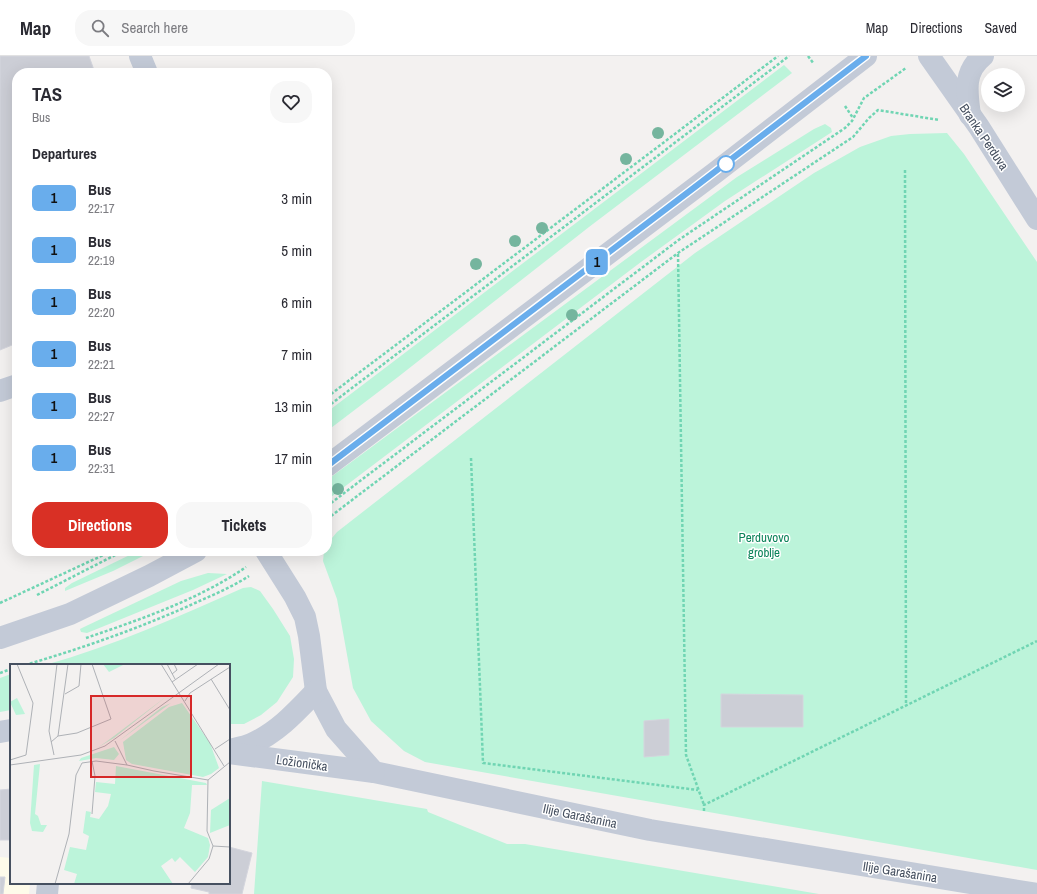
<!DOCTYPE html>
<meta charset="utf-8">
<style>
body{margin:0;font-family:"Archivo Narrow",sans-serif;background:#f7f7f7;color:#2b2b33;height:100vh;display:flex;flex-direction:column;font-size:15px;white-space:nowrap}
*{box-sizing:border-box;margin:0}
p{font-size:13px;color:#7c7c81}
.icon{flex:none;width:22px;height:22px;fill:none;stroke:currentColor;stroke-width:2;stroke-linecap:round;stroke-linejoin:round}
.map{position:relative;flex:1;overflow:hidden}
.details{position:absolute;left:12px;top:12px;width:320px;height:488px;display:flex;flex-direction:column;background:#fff;border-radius:16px;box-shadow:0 4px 16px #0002}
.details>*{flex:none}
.badge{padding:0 8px;border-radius:6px;font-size:14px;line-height:26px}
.fabs{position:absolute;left:981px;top:12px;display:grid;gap:8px}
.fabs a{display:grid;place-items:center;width:44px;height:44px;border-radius:50%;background:#fff;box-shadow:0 4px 16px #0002;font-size:20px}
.map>.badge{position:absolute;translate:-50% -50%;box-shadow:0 0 0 2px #fff}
h2{padding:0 20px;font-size:15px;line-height:36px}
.round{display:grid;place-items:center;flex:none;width:42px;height:42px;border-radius:16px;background:#f7f7f7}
.overview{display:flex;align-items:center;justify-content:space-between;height:68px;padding:0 20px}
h1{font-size:19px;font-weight:800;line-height:30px}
.action{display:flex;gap:8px;margin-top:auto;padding:8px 20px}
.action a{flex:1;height:46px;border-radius:16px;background:#d93025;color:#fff;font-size:16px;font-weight:800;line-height:46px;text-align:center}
.action a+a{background:#f7f7f7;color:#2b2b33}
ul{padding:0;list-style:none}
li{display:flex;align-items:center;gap:12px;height:52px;padding:0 20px}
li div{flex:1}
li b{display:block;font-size:15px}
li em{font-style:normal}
li .badge{min-width:44px;font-weight:700;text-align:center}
header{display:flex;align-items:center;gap:24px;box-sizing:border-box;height:56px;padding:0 20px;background:#fff;border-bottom:1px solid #e1e1e2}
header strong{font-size:19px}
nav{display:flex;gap:22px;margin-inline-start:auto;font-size:14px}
.search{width:280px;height:36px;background:#f7f7f7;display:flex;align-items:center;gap:10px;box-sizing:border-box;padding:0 14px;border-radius:16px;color:#7c7c81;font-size:15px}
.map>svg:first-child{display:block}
.commercial{fill:#fefbea}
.green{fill:#bcf4da}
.building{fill:#ccced6;stroke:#d4d5dd}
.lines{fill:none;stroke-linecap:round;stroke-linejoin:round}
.path{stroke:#70d5b3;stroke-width:2.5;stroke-dasharray:3 2;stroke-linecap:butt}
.minor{stroke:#c3cad7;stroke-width:22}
.tree{fill:#75b59e}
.line-casing{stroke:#fff;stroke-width:9}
.line{stroke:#69adec;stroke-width:6}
.stop-dot{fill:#fff;stroke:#69adec;stroke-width:2}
.labels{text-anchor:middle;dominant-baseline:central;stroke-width:3;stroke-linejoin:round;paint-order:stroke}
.street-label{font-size:13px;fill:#465060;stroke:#fff}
.park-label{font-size:13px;fill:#0e845b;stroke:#fff}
.inset-road{fill:none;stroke:#aeb1b6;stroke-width:1}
.view{fill:#d62828;fill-opacity:0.15;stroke:#d62828;stroke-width:2}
.inset-edge{fill:none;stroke:#465060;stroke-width:2}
</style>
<header>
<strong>Map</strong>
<div class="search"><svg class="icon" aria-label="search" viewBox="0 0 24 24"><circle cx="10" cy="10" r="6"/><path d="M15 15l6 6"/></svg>Search here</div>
<nav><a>Map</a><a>Directions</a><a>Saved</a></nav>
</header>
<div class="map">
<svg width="1037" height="838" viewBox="0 0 1037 838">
<rect width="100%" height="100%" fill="#f3f1f0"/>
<polygon class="commercial" points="0,801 11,802 11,827 30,827 29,838 0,838"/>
<g class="green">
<polygon points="784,9 792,17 589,171 398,321 327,375 327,356"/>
<polygon points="825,68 831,72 832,76 725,145 641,206 327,444 327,424 737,121 814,73"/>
<polygon points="947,77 964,98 1037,206 1037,814 425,706 404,695 371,665 353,632 337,543 323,505 324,495 327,495 327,488 337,476 695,197 814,117 860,91 891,80 910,78"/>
<polygon points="138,495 153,495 113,515 65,535 65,532 72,527"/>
<polygon points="208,517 227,518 193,534 87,577 81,576 80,573 84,571 181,525"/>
<path d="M251,531l9,4 13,18 17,27 4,23 -1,18 -16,25 -16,13 -17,9h-15v-59h-184c68,-19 133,-48 198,-77z"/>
<polygon points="11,618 11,654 0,656 0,622"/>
<polygon points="262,725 427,753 428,756 507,788 525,788 819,838 254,838"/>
</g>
<g class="building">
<polygon points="0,0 89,0 95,17 17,17 17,287 0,294"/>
<polygon points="721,638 803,639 803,671 721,671"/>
<polygon points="669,663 669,699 644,701 644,665"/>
<polygon points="11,733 11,784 0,784 0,734"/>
<polygon points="229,791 252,797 242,838 209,838 209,836 191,832 192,827 229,827"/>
<polygon points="0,821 5,821 3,838 0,838"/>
</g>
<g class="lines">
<g class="path">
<polyline points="808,0 814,8"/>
<polyline points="845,50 853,62"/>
<polyline points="905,114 906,649"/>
<polyline points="678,198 686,699 704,749"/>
<polyline points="327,341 778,0"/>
<polyline points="327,351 789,0"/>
<polyline points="471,402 483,707 698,734"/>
<polyline points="327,450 680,183 845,72 852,65 864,42 906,12"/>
<polyline points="327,463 678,197 853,81 869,62 878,54 939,64"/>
<polyline points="37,539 123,495"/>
<polyline points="0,547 112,495"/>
<path d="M86,582c53,-18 114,-39 160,-71"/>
<path d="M25,609c58,-17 115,-37 170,-62 18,-8 37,-16 54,-27"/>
<polyline points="0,617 11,613"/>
<polyline points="704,755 704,749 1037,585"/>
</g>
<g class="minor">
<polyline points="140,0 147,17"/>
<polyline points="929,0 979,71 1037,163"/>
<path d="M970,59c-3,-23 -7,-43 13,-59"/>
<polyline points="0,335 17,329"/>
<polyline points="327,410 716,116 866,0"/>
<polyline points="266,495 295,541 305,561 309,580 316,635 336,673 374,716 650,774 1037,838"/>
<polyline points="0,582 70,558 149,520 196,495"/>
<polyline points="0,676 11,674"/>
<path d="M229,694c7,-2 15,-3 22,-6 26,-11 45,-32 65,-53"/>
<polyline points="229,697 374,716"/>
<polyline points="47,838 48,827"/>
</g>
</g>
<g class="tree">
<circle cx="658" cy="77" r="6"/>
<circle cx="626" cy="103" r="6"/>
<circle cx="542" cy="172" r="6"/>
<circle cx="515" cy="185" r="6"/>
<circle cx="476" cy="208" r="6"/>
<circle cx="572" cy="259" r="6"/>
<circle cx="338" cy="433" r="6"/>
</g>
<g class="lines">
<g class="line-casing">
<polyline id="line" points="327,410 691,134 866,0"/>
</g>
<use href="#line" class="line"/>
</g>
<circle class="stop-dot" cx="726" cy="108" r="8"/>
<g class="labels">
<g class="street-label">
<text transform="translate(984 81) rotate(56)">Branka Perduva</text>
<text transform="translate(302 707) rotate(8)">Ložionička</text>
<text transform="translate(580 760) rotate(12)">Ilije Garašanina</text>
<text transform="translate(900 816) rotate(9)">Ilije Garašanina</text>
</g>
<g class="park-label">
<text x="764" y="481">Perduvovo<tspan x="764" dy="15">groblje</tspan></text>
</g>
</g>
<g transform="translate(10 608)">
<rect width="220" height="220" fill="#f3f1f0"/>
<path d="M93,0h22l-16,8zM157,32l-53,42 -17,10 9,-6zM7,34l8,16 -9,1 -6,-13zM161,39l-18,13 -34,25 43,-34zM172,39l28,40 9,25 -8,6 -8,3 -71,-13 -6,-4 -3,-18 46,-35zM104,83l5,7 -5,6 -18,-2 -17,3 2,-3zM30,100l-5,50 3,2 3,9h6l-4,7 -11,-1 -2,-8 4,-58zM106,102l90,17 1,2h-15l-2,28 -6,15 24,10 2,7 -2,12 -13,15 -15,-15 -5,5 -3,-4 -11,8 12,18h-99l3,-10 -13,-4 6,-23 16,3 3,-14 -6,-3 3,-22 5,1 -1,5 9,2 9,-13 3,-12 -16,-2 1,-10 19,2zM220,134v27l-20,8 1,-23z" fill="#bcf4da"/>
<path class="inset-road" d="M151,0l63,102M157,0l8,15M162,10l5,-4 -3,-6M201,15l19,31M162,18l26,-18M55,30l14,-8 2,-22M175,37l5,-8 40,-26M48,72l10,-72M105,77l12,24 27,6 54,9 22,-18M41,78l7,-6 19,-3 34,-14 -19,-55M205,85l15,-10M44,91l-5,-24 8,-67M0,96l16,-5 7,-52 -16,-39M0,101l71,-10 24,-9 114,-82M82,150l3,-38 -3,-15M203,182l17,1M45,220l14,-50 7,-59 6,-12 14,-2 31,4M178,220l21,-25 4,-13 -6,-15 1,-51"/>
<path class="view" d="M81,32h100v81h-100z"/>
<rect width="220" height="220" class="inset-edge"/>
</g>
</svg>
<div class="fabs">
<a><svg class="icon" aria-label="layers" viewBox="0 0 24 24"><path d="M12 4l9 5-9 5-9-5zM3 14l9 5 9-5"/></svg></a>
</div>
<b class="badge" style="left:597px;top:206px;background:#69adec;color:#111">1</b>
<section class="details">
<div class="overview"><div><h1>TAS</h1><p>Bus</p></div><a class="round"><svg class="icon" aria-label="heart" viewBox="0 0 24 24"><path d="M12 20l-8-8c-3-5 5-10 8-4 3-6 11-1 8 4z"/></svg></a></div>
<h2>Departures</h2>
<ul>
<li><span class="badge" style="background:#69adec;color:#111">1</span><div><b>Bus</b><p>22:17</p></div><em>3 min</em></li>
<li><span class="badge" style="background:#69adec;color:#111">1</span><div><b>Bus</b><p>22:19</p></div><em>5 min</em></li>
<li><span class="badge" style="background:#69adec;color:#111">1</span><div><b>Bus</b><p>22:20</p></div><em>6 min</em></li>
<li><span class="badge" style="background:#69adec;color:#111">1</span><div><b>Bus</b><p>22:21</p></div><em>7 min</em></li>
<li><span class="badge" style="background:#69adec;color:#111">1</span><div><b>Bus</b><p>22:27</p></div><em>13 min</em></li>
<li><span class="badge" style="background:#69adec;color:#111">1</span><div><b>Bus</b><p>22:31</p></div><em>17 min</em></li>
</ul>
<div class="action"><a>Directions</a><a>Tickets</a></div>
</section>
</div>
